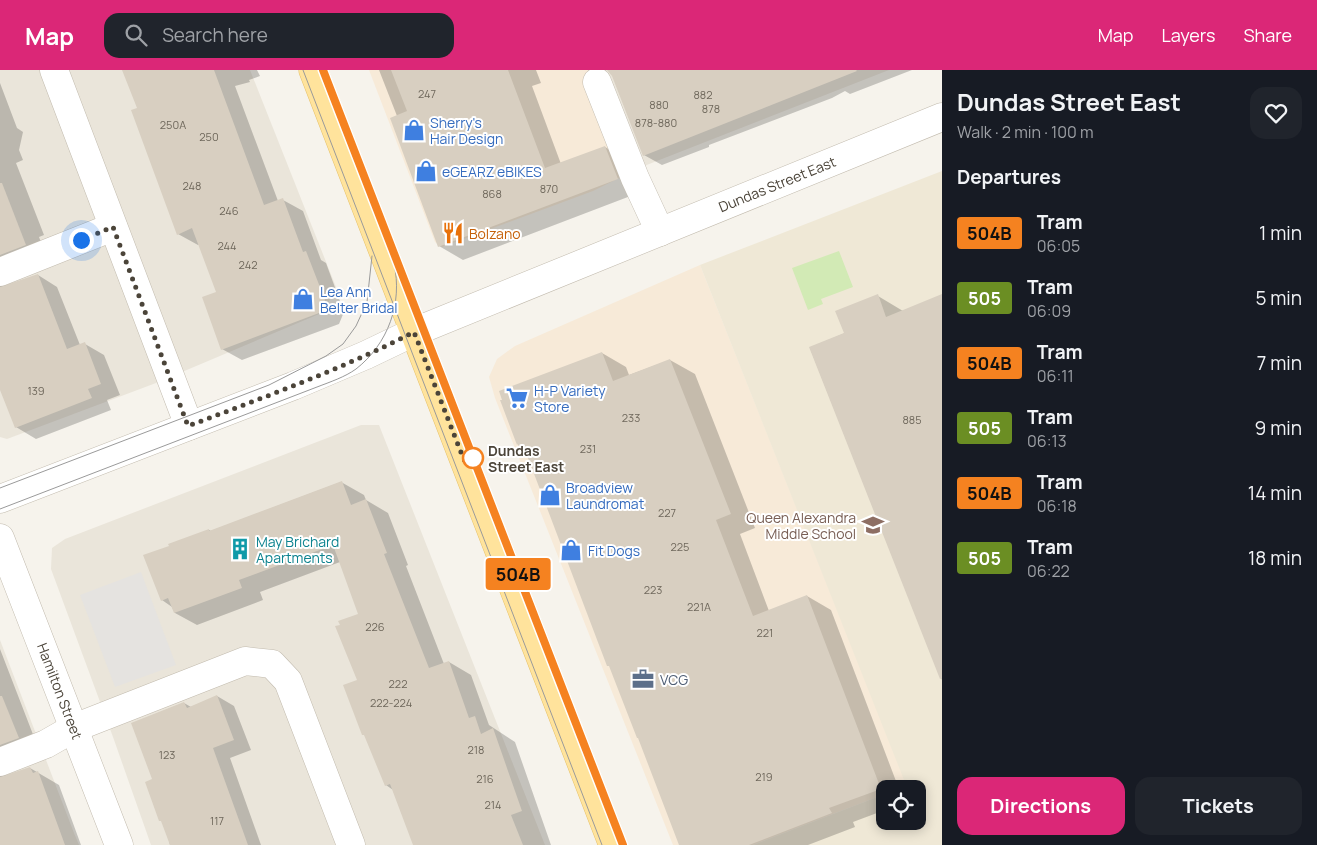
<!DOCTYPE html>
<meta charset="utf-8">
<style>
body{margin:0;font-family:Manrope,sans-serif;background:#20242c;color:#f1f3f6;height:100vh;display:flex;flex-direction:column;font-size:19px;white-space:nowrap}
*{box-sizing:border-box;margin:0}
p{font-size:16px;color:#9ea1a6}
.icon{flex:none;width:28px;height:28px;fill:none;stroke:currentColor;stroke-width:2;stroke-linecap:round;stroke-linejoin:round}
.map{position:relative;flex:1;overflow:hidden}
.panel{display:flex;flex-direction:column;background:#171b24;width:375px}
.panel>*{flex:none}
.badge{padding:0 10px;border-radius:4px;font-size:18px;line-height:32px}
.fabs{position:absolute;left:876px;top:710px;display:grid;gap:10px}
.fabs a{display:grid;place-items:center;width:50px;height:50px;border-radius:10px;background:#171b24;box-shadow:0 2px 12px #0003;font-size:25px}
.you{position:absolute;width:25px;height:25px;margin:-12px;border:4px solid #fff;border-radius:50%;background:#1a73e8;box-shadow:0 0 0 8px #1a73e833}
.map>.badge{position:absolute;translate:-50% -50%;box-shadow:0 0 0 2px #fff}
h2{padding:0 15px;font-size:19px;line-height:45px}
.round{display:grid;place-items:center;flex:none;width:52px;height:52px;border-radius:15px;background:#20242c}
.summary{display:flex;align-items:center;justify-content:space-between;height:85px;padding:0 15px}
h1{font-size:24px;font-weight:700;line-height:38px}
.action{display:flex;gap:10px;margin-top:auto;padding:10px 15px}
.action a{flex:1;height:58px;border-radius:15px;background:#db2777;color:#fff;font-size:20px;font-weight:700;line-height:58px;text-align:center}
.action a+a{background:#20242c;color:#f1f3f6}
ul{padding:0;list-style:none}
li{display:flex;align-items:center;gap:15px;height:65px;padding:0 15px}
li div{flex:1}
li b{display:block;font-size:19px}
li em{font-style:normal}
li .badge{min-width:55px;font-weight:700;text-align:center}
header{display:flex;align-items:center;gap:30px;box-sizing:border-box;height:70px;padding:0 25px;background:#db2777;color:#fff}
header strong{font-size:24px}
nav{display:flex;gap:28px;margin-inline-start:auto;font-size:18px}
.search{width:350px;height:45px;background:#20242c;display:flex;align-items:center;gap:12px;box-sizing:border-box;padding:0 18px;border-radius:15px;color:#9ea1a6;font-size:19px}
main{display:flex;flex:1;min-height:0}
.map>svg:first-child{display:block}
.residential{fill:#eae5da}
.commercial{fill:#f7ead8}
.education{fill:#efe8d6}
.green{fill:#d2eab5}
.parking{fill:#e5e3e0}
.shadow{fill:#0003}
.building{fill:#d8cfc1}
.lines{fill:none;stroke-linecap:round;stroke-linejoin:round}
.minor-casing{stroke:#c2bbae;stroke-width:29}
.major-casing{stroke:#e6c16a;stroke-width:29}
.minor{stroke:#fff;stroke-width:28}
.major{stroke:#ffe39c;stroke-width:28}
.tram{stroke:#9a9a9a;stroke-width:1}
.line-casing{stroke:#fff;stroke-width:11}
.line{stroke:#f58220;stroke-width:8}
.walk{stroke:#4b4439;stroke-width:5;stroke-dasharray:0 9}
.stop-dot{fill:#fff;stroke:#f58220;stroke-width:2.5}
.labels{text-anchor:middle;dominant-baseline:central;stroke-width:4;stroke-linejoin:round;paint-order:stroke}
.number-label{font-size:11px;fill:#6e675b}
.shop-label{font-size:14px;fill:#366cbe;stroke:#fff;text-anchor:start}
.street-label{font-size:14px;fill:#4b4439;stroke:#fff}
.food-label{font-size:14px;fill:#c56008;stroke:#fff;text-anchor:start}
.stop-label{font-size:14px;font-weight:bold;fill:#4b4439;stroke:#fff;text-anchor:start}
.education-label{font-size:14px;fill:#785e54;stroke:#fff;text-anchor:end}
.culture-label{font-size:14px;fill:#0d838f;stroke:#fff;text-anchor:start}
.service-label{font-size:14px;fill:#4e5e75;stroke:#fff;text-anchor:start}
</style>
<header>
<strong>Map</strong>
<div class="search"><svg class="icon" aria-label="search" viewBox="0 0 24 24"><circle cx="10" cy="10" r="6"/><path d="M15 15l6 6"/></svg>Search here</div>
<nav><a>Map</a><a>Layers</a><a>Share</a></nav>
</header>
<main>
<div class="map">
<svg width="942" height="775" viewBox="0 0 942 775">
<rect width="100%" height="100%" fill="#f6f3ec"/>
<g class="residential">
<polygon points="0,0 250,0 336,217 324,242 156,313 7,369 0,367"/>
<polygon points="602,0 889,0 639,98"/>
<polygon points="361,355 379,355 545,775 151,775 113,667 51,499 52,478 65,469"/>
<polygon points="0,570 74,763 79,775 0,775"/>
</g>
<g class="commercial">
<polygon points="369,0 602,0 639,98 593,121 442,177 435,172"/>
<polygon points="700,195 907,715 898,719 885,719 885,724 753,775 673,775 495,328 489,307 497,289 515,276"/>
</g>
<polygon class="education" points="942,101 942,775 753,775 885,724 885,751 918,751 918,719 898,719 906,715 700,195"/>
<polygon class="green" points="839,181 853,217 821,229 823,234 808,240 792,198"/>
<polygon class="parking" points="141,502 176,595 115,617 80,525"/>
<g class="shadow">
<polygon points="124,0 257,0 260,6 249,10 250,12 235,16 278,131 283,130 303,141 321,190 326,193 344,242 339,254 242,290 222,279 217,223 200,174 198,175 178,164 138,38"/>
<polygon points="379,0 536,0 541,13 532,16 561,94 605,77 629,91 641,122 463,190 439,176 397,46"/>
<polygon points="608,0 912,0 850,24 845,21 832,28 709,75 709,77 662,95 644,85 613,6"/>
<polygon points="0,13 17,58 23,62 19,80 23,90 16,93 44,165 39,167 46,186 4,211 5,218 38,205 57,217 80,275 85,274 104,285 120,325 107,330 111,340 36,369 16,357 0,316"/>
<polygon points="878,226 903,241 942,226 942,610 810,278 845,263"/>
<polygon points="602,283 626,297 629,305 670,290 695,304 755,458 740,464 769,541 807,526 831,540 899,719 885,719 885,740 853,752 855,757 808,775 681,775 527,384 522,381 518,374"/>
<polygon points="341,412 364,425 366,430 388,443 408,495 406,496 444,594 449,592 471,605 489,655 515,672 551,775 414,775 393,720 386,715 366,666 363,664 358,610 360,544 340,492 260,522 263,530 197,555 175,543 172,537 162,530 209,460 211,461"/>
<polygon points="0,579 39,680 5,703 6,708 30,698 59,715 81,775 0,775"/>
<polygon points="217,626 234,636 251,680 230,688 261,775 170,775 154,710 184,633 191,637"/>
</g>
<g class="building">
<polygon points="122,0 214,0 264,135 283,128 303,182 306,181 325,230 319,243 221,280 202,227 216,222 192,158 177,165 131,40 137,38"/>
<polygon points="391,0 508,0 545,98 605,76 618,109 438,177 390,48 407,41"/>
<polygon points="607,0 856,0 857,1 643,86 612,6"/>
<polygon points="0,113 2,113 26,175 0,185"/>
<polygon points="38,204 67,279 85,272 101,314 88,319 92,328 15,358 0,320 0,217"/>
<polygon points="878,224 886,247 942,224 942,608 940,609 809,277 844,263 835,241"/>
<polygon points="602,282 613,311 670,289 731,444 716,450 753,546 807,525 881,719 829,738 832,743 749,775 679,775 638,668 637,668 609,596 607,596 525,380 521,381 518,374 517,375 500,330 502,330 499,321"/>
<polygon points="342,411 351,435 366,429 387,483 384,484 429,598 449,591 469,648 475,646 481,664 493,658 522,741 511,745 523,775 413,775 390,714 385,716 364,665 362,665 343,615 357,610 335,556 340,555 338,551 358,544 333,475 239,510 242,518 174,543 168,528 161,531 143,485 169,476 168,474 209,459 209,461"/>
<polygon points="217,625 234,670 213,678 248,775 170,775 161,751 159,751 145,712 152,709 131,653 184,632 187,638"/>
<polygon points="0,626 2,626 19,668 0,675"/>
<polygon points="30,697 33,703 38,701 65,775 0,775 0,707"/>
</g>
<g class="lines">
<g class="minor-casing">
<g id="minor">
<polyline points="54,0 189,356"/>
<polyline points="597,12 635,108 660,162"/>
<polyline points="0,202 113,157"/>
<polyline points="0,429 293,316 366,285 414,262 942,47"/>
<polyline points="0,468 119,775"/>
<polyline points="0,692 46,674 74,658 245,591 272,594 288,611 351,775"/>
</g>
</g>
<g class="major-casing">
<polyline id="major" points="313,0 613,775"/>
</g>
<use href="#minor" class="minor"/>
<use href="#major" class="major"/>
<g class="tram">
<polyline points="303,0 602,775"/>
<polyline points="323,0 623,775"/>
<polyline points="0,418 269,315 326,286 343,274 356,256 367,232 372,186"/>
<path d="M0,439l317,-122c13,-5 28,-10 39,-18 32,-25 47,-66 38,-105"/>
</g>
</g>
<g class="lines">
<g class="line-casing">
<polyline id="line" points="323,0 623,775"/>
</g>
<use href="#line" class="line"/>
<path class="walk" d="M81,170l32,-13 75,199c77,-29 154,-57 226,-94l50,128 9,-2"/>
</g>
<defs>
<g id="shop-bare" transform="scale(1.725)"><path d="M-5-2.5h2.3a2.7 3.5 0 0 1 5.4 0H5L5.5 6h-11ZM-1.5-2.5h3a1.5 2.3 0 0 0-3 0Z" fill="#3f7fe0" stroke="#fff" stroke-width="2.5" paint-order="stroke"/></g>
<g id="restaurant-bare" transform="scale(1.725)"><path d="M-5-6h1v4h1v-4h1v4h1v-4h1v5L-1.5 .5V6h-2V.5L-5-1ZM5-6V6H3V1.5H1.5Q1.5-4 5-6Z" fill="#e8710a" stroke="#fff" stroke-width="2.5" paint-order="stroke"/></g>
<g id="supermarket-bare" transform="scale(1.725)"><path d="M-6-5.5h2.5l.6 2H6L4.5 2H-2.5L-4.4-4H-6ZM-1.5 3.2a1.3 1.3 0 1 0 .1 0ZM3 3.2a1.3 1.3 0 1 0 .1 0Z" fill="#3f7fe0" stroke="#fff" stroke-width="2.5" paint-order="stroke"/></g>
<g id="school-bare" transform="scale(1.725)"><path d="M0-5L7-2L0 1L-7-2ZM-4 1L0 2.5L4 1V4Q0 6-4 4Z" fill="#8d6e63" stroke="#fff" stroke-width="2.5" paint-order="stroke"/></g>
<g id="building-bare" transform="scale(1.725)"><path d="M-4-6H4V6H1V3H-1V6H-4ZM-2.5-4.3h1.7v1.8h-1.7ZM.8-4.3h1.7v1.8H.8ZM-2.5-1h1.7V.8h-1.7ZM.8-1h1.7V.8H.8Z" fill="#0f9aa8" stroke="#fff" stroke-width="2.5" paint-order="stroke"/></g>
<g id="office-bare" transform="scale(1.725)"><path d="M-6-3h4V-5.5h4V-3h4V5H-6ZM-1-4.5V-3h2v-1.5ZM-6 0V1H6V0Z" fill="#5c6f8a" stroke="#fff" stroke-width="2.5" paint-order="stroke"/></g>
</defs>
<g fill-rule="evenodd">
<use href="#shop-bare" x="414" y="60"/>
<use href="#shop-bare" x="426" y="101"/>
<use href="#restaurant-bare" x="453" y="163"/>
<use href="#shop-bare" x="303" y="229"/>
<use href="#supermarket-bare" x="517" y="328"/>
<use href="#shop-bare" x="550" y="425"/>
<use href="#school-bare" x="873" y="455"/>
<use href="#building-bare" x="240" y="479"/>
<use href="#shop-bare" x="571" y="480"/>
<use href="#office-bare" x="643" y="609"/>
</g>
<circle class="stop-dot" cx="473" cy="388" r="10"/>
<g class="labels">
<g class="number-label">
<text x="427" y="23">247</text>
<text x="703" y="24">882</text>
<text x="659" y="34">880</text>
<text x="711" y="38">878</text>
<text x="656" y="52">878-880</text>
<text x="173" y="54">250A</text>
<text x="209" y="66">250</text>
<text x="192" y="115">248</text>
<text x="549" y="118">870</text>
<text x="492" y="123">868</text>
<text x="229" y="140">246</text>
<text x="227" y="175">244</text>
<text x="248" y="194">242</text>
<text x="36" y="320">139</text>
<text x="631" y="347">233</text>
<text x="912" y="349">885</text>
<text x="588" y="378">231</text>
<text x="667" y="442">227</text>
<text x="680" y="476">225</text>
<text x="653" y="519">223</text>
<text x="699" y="536">221A</text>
<text x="375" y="556">226</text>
<text x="765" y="562">221</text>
<text x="398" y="613">222</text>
<text x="391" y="632">222-224</text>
<text x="476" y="679">218</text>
<text x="167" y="684">123</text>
<text x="764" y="706">219</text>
<text x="485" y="708">216</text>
<text x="493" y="734">214</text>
<text x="217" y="750">117</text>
</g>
<g class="shop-label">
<text x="430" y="52">Sherry's<tspan x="430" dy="16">Hair Design</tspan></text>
<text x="442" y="101">eGEARZ eBIKES</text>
<text x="320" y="221">Lea Ann<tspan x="320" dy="16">Belter Bridal</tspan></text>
<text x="534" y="320">H-P Variety<tspan x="534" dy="16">Store</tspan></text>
<text x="566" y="417">Broadview<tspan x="566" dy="16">Laundromat</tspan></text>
<text x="588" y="480">Fit Dogs</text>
</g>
<g class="street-label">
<text transform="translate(777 114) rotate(-22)">Dundas Street East</text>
<text transform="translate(60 621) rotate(69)">Hamilton Street</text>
</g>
<g class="food-label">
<text x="469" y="163">Bolzano</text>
</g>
<g class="stop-label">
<text x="488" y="380">Dundas<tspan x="488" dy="16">Street East</tspan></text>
</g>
<g class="education-label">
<text x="856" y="447">Queen Alexandra<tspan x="856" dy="16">Middle School</tspan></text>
</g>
<g class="culture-label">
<text x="256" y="471">May Brichard<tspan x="256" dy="16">Apartments</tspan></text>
</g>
<g class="service-label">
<text x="660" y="609">VCG</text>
</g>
</g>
</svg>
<div class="fabs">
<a><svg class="icon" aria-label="locate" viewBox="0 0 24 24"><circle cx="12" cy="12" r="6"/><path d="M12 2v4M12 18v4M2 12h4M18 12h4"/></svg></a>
</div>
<div class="you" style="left:81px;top:170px"></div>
<b class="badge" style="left:518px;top:504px;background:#f58220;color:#111">504B</b>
</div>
<section class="panel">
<div class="summary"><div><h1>Dundas Street East</h1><p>Walk · 2 min · 100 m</p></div><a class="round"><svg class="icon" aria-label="heart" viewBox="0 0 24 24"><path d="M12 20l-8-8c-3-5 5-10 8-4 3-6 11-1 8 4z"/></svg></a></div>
<h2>Departures</h2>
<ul>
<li><span class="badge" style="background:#f58220;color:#111">504B</span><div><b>Tram</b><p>06:05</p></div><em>1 min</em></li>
<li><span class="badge" style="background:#6b8e23;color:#fff">505</span><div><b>Tram</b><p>06:09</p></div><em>5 min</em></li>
<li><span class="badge" style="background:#f58220;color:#111">504B</span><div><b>Tram</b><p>06:11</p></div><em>7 min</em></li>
<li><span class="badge" style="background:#6b8e23;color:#fff">505</span><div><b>Tram</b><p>06:13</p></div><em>9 min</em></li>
<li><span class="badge" style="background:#f58220;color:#111">504B</span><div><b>Tram</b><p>06:18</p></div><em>14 min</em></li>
<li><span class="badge" style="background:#6b8e23;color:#fff">505</span><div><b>Tram</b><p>06:22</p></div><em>18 min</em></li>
</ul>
<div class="action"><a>Directions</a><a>Tickets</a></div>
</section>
</main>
